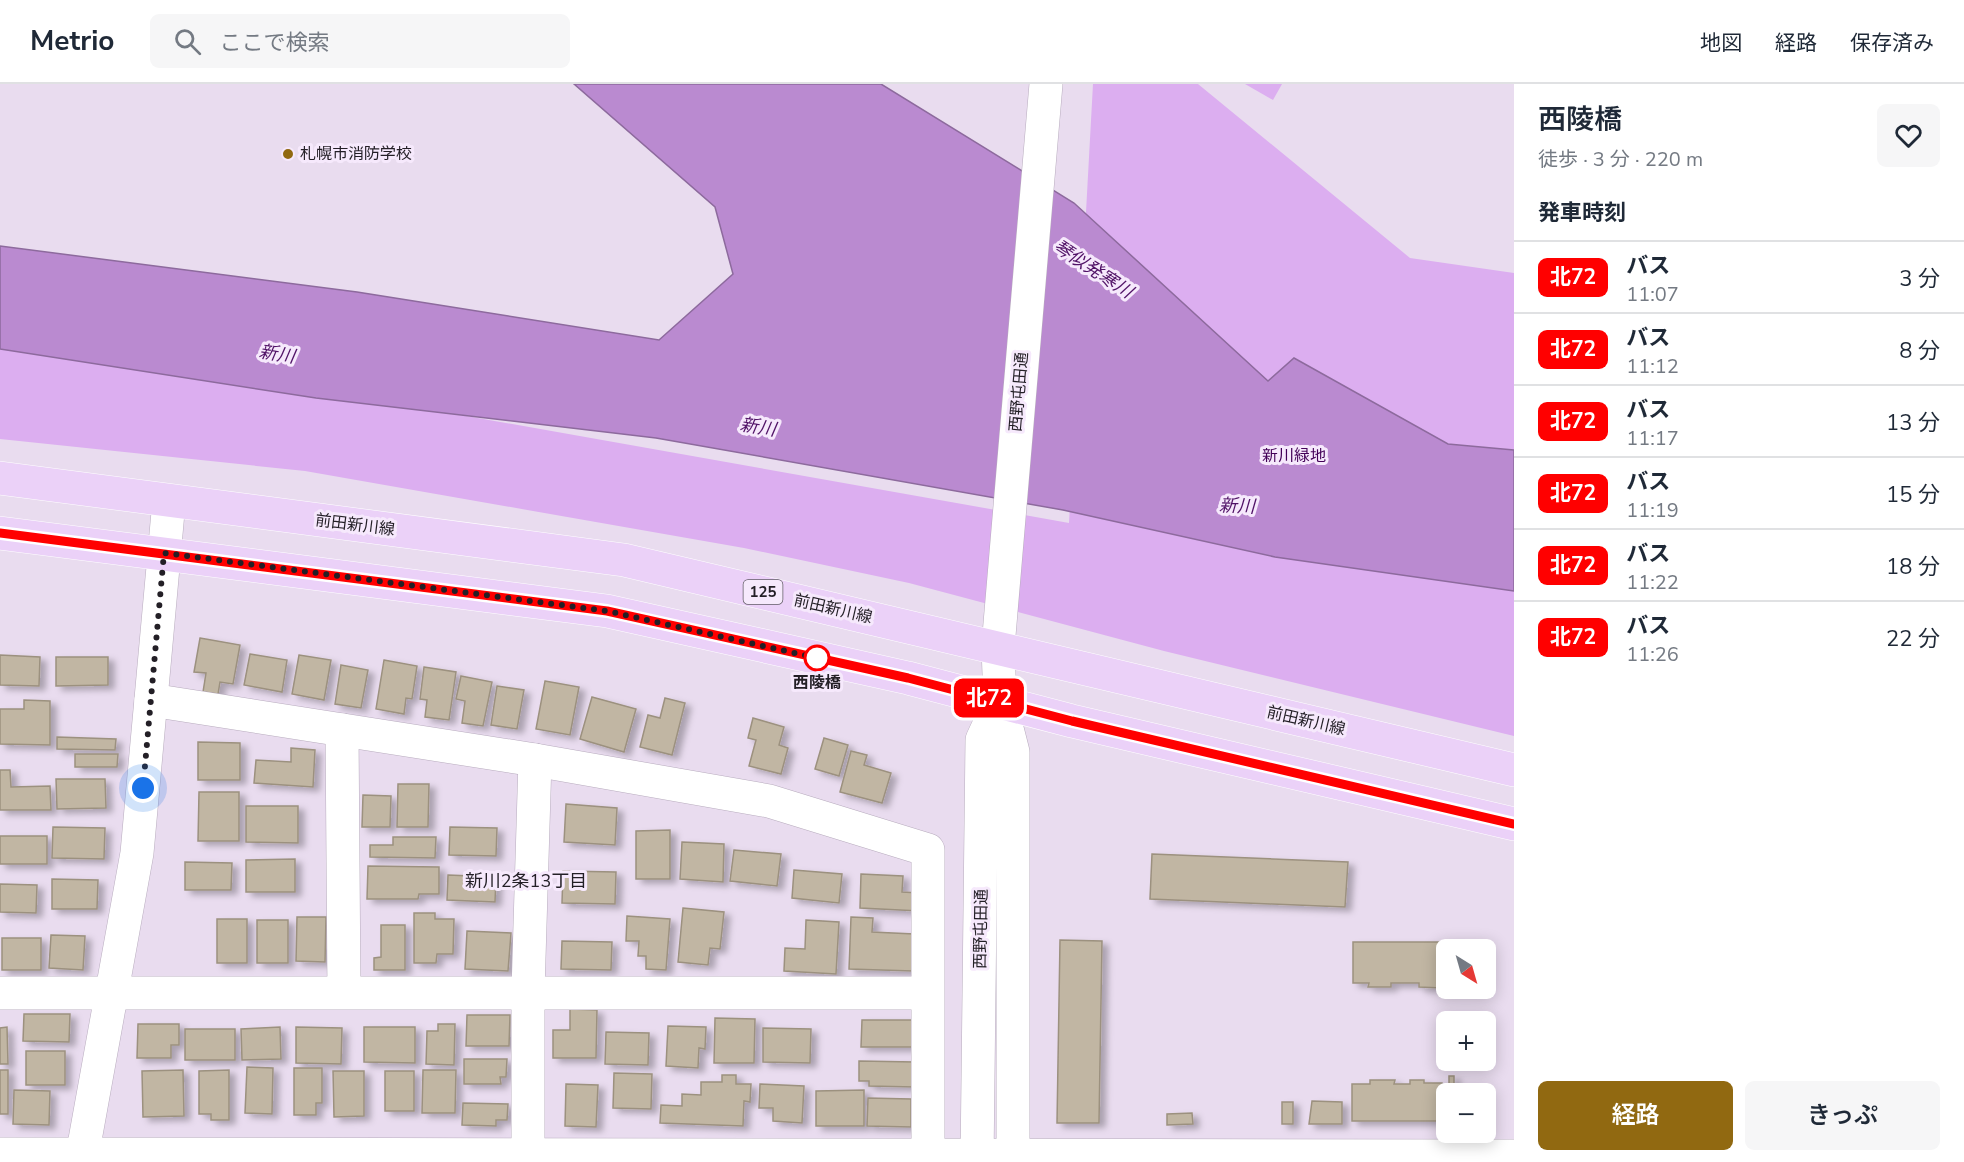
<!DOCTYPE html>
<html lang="ja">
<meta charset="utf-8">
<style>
body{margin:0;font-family:"Nunito Sans","Noto Sans JP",sans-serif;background:#f6f6f7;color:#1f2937;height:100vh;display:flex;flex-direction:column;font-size:22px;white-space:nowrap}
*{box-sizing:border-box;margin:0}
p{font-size:20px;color:#747a83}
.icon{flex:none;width:33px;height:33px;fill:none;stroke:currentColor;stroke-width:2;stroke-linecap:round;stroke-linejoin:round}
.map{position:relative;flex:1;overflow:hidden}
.side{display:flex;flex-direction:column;background:#fff;width:450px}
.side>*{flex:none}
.badge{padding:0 12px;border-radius:9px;font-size:21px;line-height:39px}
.needle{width:39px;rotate:143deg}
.fabs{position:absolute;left:1436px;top:855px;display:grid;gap:12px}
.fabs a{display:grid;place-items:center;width:60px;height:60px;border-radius:9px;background:#fff;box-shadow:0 3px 15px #0003;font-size:30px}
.you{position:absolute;width:30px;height:30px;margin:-15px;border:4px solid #fff;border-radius:50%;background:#1a73e8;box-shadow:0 0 0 9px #1a73e833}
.map>.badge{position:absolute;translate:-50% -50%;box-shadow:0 0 0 3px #fff}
h2{padding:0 24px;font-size:22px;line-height:54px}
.round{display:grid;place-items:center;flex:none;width:63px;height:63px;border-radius:9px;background:#f6f6f7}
.head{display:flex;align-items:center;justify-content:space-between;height:102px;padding:0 24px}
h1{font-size:28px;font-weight:600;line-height:45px}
.cta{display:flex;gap:12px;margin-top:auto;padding:12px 24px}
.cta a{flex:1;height:69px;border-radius:9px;background:#916911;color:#fff;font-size:24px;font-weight:600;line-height:69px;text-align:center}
.cta a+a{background:#f6f6f7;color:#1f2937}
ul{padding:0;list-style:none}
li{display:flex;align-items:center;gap:18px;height:72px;padding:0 24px;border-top:2px solid #e0e1e3}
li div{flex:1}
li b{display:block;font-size:22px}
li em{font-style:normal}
li .badge{min-width:66px;font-weight:700;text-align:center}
header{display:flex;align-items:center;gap:36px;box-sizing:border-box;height:84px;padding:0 30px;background:#fff;border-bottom:2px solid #e0e1e3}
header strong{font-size:28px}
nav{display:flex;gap:33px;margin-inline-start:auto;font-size:21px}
.search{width:420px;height:54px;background:#f6f6f7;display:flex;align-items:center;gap:15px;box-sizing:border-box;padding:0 21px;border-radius:9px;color:#747a83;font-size:22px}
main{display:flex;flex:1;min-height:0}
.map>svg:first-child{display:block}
.green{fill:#dcaef0}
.water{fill:#ba8ad0;stroke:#8d6a9d;stroke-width:1.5}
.building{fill:#c1b6a3;stroke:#9c917f;stroke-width:1.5;filter:url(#shadow)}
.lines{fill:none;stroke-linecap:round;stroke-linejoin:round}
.minor-casing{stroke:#b8acbe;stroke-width:34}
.major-casing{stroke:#fff;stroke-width:34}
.minor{stroke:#fff;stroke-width:33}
.major{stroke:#ebd1f8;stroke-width:33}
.line-casing{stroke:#fff;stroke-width:14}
.line{stroke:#f00;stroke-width:9}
.walk{stroke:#231f26;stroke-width:6;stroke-dasharray:0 10.8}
.poi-dot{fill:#916911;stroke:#f6e9fc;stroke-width:2}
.stop-dot{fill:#fff;stroke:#f00;stroke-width:3}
.labels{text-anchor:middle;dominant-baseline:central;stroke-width:6;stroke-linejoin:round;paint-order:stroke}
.shield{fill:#f6e9fc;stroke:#625c66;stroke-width:1.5}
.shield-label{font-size:15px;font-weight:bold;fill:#231f26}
.poi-label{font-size:16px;fill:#231f26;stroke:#f6e9fc;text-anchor:start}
.street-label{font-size:16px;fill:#231f26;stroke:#f6e9fc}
.park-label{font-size:16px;fill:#430058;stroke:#f6e9fc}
.stop-label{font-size:16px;font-weight:bold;fill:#231f26;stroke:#f6e9fc}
.water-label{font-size:18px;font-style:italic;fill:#511367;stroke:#f6e9fc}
.neighbourhood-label{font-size:18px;fill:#231f26;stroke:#f6e9fc}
</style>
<header>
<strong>Metrio</strong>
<div class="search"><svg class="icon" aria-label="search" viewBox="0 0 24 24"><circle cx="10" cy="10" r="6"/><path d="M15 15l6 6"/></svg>ここで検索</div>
<nav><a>地図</a><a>経路</a><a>保存済み</a></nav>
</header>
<main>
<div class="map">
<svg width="1514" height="1078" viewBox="0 0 1514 1078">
<defs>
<filter id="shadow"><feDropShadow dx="6" dy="4" stdDeviation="3" flood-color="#0004"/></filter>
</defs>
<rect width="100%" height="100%" fill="#e9dcef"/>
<g class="green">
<polygon points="1093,0 1198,0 1410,174 1514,189 1514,652 1164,567 909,499 744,464 305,387 0,355 0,249 1069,439"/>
<polygon points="1245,0 1282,0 1273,16"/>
</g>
<polygon class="water" points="574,0 881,0 1074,119 1268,297 1294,274 1448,360 1514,366 1514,507 1275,473 1063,426 656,354 316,314 0,265 0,162 357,208 659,256 733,190 715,123"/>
<g class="building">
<polygon points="200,554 240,561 233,600 220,598 218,610 203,608 206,589 194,588"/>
<polygon points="250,570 287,576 282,608 244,601"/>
<polygon points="0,571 40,573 39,602 0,601"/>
<polygon points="299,571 331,576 324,616 292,610"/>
<polygon points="56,573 108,573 108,601 56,602"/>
<polygon points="384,576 417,582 412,615 406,614 404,630 376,625"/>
<polygon points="341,581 368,586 361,624 335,620"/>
<polygon points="424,583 456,588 449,636 425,633 427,616 420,615"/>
<polygon points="461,592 492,598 483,642 462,639 465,617 456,615"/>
<polygon points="545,597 579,603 570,651 536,645"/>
<polygon points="497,602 524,606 517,645 491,641"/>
<polygon points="592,613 636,625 624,668 580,655"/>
<polygon points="665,614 685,619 672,671 640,663 648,631 660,634"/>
<polygon points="24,616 50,617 50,661 0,660 0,625 24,625"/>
<polygon points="753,634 784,643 779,661 788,664 781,690 749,682 756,656 748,654"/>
<polygon points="57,653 116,655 115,666 57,665"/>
<polygon points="824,654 848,661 839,692 815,685"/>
<polygon points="198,658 240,659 240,696 198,696"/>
<polygon points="291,664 315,666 313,703 254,699 256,676 291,678"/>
<polygon points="851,667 867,671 864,681 891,689 882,719 840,708"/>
<polygon points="75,670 118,670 117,683 75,683"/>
<polygon points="0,686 10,686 11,703 50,702 51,726 0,726"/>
<polygon points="56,695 105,695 106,724 57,725"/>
<polygon points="398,700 429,700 428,743 397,743"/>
<polygon points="199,708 239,708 239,757 198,757"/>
<polygon points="363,711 391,712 390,743 362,743"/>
<polygon points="566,720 617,724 615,761 564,758"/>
<polygon points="246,722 298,722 298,759 246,758"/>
<polygon points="53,743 105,744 104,775 52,774"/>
<polygon points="450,743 497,744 496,772 449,771"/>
<polygon points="670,746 670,795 636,795 636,747"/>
<rect x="0" y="752" width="47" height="28"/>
<polygon points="393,753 436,753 435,774 370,773 370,761 393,761"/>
<polygon points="682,758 724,760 723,798 680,795"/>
<polygon points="734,766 781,770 777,802 730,797"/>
<polygon points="1152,770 1348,778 1345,823 1150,815"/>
<polygon points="295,775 295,808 246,808 246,776"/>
<polygon points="185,778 232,779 231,806 185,806"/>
<polygon points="368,782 439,783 439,810 419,810 418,815 367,815"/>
<polygon points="794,786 842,790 839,819 792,814"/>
<polygon points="563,787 616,788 615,820 562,819"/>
<polygon points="861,790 903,792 902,808 921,809 920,827 860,824"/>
<polygon points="448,791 496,793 495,818 447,816"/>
<polygon points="52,795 98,796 97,825 52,825"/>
<polygon points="0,800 37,801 36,829 0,828"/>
<polygon points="683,824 724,828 720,865 710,864 708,881 678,878"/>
<polygon points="414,829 435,829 435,835 454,835 453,870 437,870 436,879 414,879"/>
<polygon points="627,832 670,835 666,886 646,885 646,872 638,872 639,857 626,857"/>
<polygon points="297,833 326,833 325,878 296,877"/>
<polygon points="851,833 873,834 872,848 914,850 913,887 849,885"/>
<rect x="217" y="835" width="30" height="44"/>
<rect x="257" y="836" width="31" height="43"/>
<polygon points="806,836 839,838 836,890 784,887 785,864 805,865"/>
<polygon points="381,841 405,841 405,886 374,886 374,874 381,873"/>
<polygon points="467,847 511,849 508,887 465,885"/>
<polygon points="51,851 85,852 83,886 49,884"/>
<rect x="2" y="854" width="39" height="32"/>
<polygon points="1060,856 1102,857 1099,1039 1057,1039"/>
<polygon points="562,857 612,858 611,886 561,885"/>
<polygon points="1353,858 1458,858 1458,866 1446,866 1446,899 1442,899 1442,904 1419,903 1419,899 1391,899 1391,903 1368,903 1369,899 1353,899"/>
<polygon points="570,925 597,926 596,974 553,974 553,946 570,946"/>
<polygon points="24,930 70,930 69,958 23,957"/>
<polygon points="467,931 510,931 509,962 466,962"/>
<polygon points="715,934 755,935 754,979 714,979"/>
<polygon points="862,936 917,936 917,963 861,963"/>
<polygon points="138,940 179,940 179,961 171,961 171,974 137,974"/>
<polygon points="438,940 455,940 454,981 426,980 427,947 438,947"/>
<polygon points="668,942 706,943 705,965 699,964 698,984 666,982"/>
<polygon points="7,943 8,980 0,980 0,944"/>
<polygon points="280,943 281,975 242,976 241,945"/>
<polygon points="296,943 342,944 341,980 296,979"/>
<polygon points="364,943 415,943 415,979 364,978"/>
<polygon points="763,944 811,945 810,979 763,978"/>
<rect x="185" y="945" width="50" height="31"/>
<polygon points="606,948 649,949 648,981 605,980"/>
<rect x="26" y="967" width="39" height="34"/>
<polygon points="464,975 507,975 506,993 500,993 501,1000 464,1000"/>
<polygon points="859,977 915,978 915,1003 869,1002 869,997 859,997"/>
<polygon points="247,983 273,984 272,1030 245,1029"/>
<polygon points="294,984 322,984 322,1019 316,1019 316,1031 294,1031"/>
<rect x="0" y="986" width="8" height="44"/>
<polygon points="183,986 184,1032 143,1033 142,987"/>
<polygon points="229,986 229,1036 211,1036 211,1030 199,1030 199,987"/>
<polygon points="423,986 456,986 455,1029 422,1029"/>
<polygon points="333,987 364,987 364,1032 334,1033"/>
<rect x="385" y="987" width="29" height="40"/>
<polygon points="614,989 652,990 651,1025 613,1024"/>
<polygon points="722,991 736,991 736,1000 751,1000 750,1018 744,1017 743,1042 660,1039 661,1021 682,1022 682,1010 701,1011 701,998 722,998"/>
<rect x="1449" y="992" width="5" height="18"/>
<polygon points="1370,996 1395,996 1394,1000 1410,1000 1410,996 1424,996 1424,999 1442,999 1442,1037 1352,1037 1352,1000 1370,1000"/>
<polygon points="566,1000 598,1001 596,1043 565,1042"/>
<polygon points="760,1000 804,1002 802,1039 773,1037 773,1024 759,1024"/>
<polygon points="14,1006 50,1007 49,1041 13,1040"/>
<polygon points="864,1006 864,1042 816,1042 816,1007"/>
<polygon points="868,1014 911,1015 911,1043 867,1042"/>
<polygon points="1312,1017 1342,1018 1342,1040 1309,1040"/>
<rect x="1282" y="1018" width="11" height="22"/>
<polygon points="463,1019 508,1020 507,1036 496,1036 496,1042 462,1041"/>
<polygon points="1192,1029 1193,1040 1167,1041 1167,1030"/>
</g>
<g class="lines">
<g class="minor-casing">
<g id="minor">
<polyline points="151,616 535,676 769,717 928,766 928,1071"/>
<polyline points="342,646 344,908"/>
<polyline points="0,909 927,909"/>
<polyline points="0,1070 1514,1072"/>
<polyline points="528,1070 528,907 535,676"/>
<polyline points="81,1078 137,769 169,417"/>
<polyline points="977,1078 982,656 1000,617"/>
<polyline points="1013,1078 1013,668 1000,617 998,563 1046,0"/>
</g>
</g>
<g class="major-casing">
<g id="major">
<polyline points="0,394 624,476 1514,686"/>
<polyline points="0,449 607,527 908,594 1072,637 1514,740"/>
</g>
</g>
<use href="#minor" class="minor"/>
<use href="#major" class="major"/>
</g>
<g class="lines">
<g class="line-casing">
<polyline id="line" points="0,449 607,527 908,594 1072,637 1514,740"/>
</g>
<use href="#line" class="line"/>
<polyline class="walk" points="143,704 164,469 607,527 817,574"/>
</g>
<circle class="poi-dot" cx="288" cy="70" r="6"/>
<circle class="stop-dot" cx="817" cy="574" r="12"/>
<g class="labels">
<rect class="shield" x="743.5" y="496" width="39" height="24" rx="4.5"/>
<g class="shield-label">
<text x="763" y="508">125</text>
</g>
<g class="poi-label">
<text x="300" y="70">札幌市消防学校</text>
</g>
<g class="street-label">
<text transform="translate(1019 308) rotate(-85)">西野屯田通</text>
<text transform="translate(355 441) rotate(7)">前田新川線</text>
<text transform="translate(833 525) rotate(13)">前田新川線</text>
<text transform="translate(1306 637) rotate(13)">前田新川線</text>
<text transform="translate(981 845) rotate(-89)">西野屯田通</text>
</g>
<g class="park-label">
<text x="1294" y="372">新川緑地</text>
</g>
<g class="stop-label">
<text x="817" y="599">西陵橋</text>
</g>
<g class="water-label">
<text transform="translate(1093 185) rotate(33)">琴似発寒川</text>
<text transform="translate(277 270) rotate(9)">新川</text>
<text transform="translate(758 343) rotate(9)">新川</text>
<text transform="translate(1237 422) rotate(2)">新川</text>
</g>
<g class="neighbourhood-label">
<text x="526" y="797">新川2条13丁目</text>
</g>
</g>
</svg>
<div class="fabs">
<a><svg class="needle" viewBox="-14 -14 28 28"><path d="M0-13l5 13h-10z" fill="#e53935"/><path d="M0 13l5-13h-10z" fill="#747a83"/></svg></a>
<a>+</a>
<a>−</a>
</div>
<div class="you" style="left:143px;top:704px"></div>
<b class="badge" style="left:989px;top:614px;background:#f00;color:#fff">北72</b>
</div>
<section class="side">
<div class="head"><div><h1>西陵橋</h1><p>徒歩 · 3 分 · 220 m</p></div><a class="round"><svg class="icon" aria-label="heart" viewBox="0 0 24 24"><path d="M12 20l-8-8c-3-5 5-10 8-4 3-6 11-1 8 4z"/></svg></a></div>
<h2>発車時刻</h2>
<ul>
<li><span class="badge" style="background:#f00;color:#fff">北72</span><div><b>バス</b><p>11:07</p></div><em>3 分</em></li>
<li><span class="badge" style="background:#f00;color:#fff">北72</span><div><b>バス</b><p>11:12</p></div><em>8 分</em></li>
<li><span class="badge" style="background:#f00;color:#fff">北72</span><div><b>バス</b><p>11:17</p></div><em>13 分</em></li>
<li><span class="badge" style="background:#f00;color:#fff">北72</span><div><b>バス</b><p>11:19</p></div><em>15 分</em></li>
<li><span class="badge" style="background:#f00;color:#fff">北72</span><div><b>バス</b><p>11:22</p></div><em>18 分</em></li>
<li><span class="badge" style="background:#f00;color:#fff">北72</span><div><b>バス</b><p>11:26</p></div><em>22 分</em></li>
</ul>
<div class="cta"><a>経路</a><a>きっぷ</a></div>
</section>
</main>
